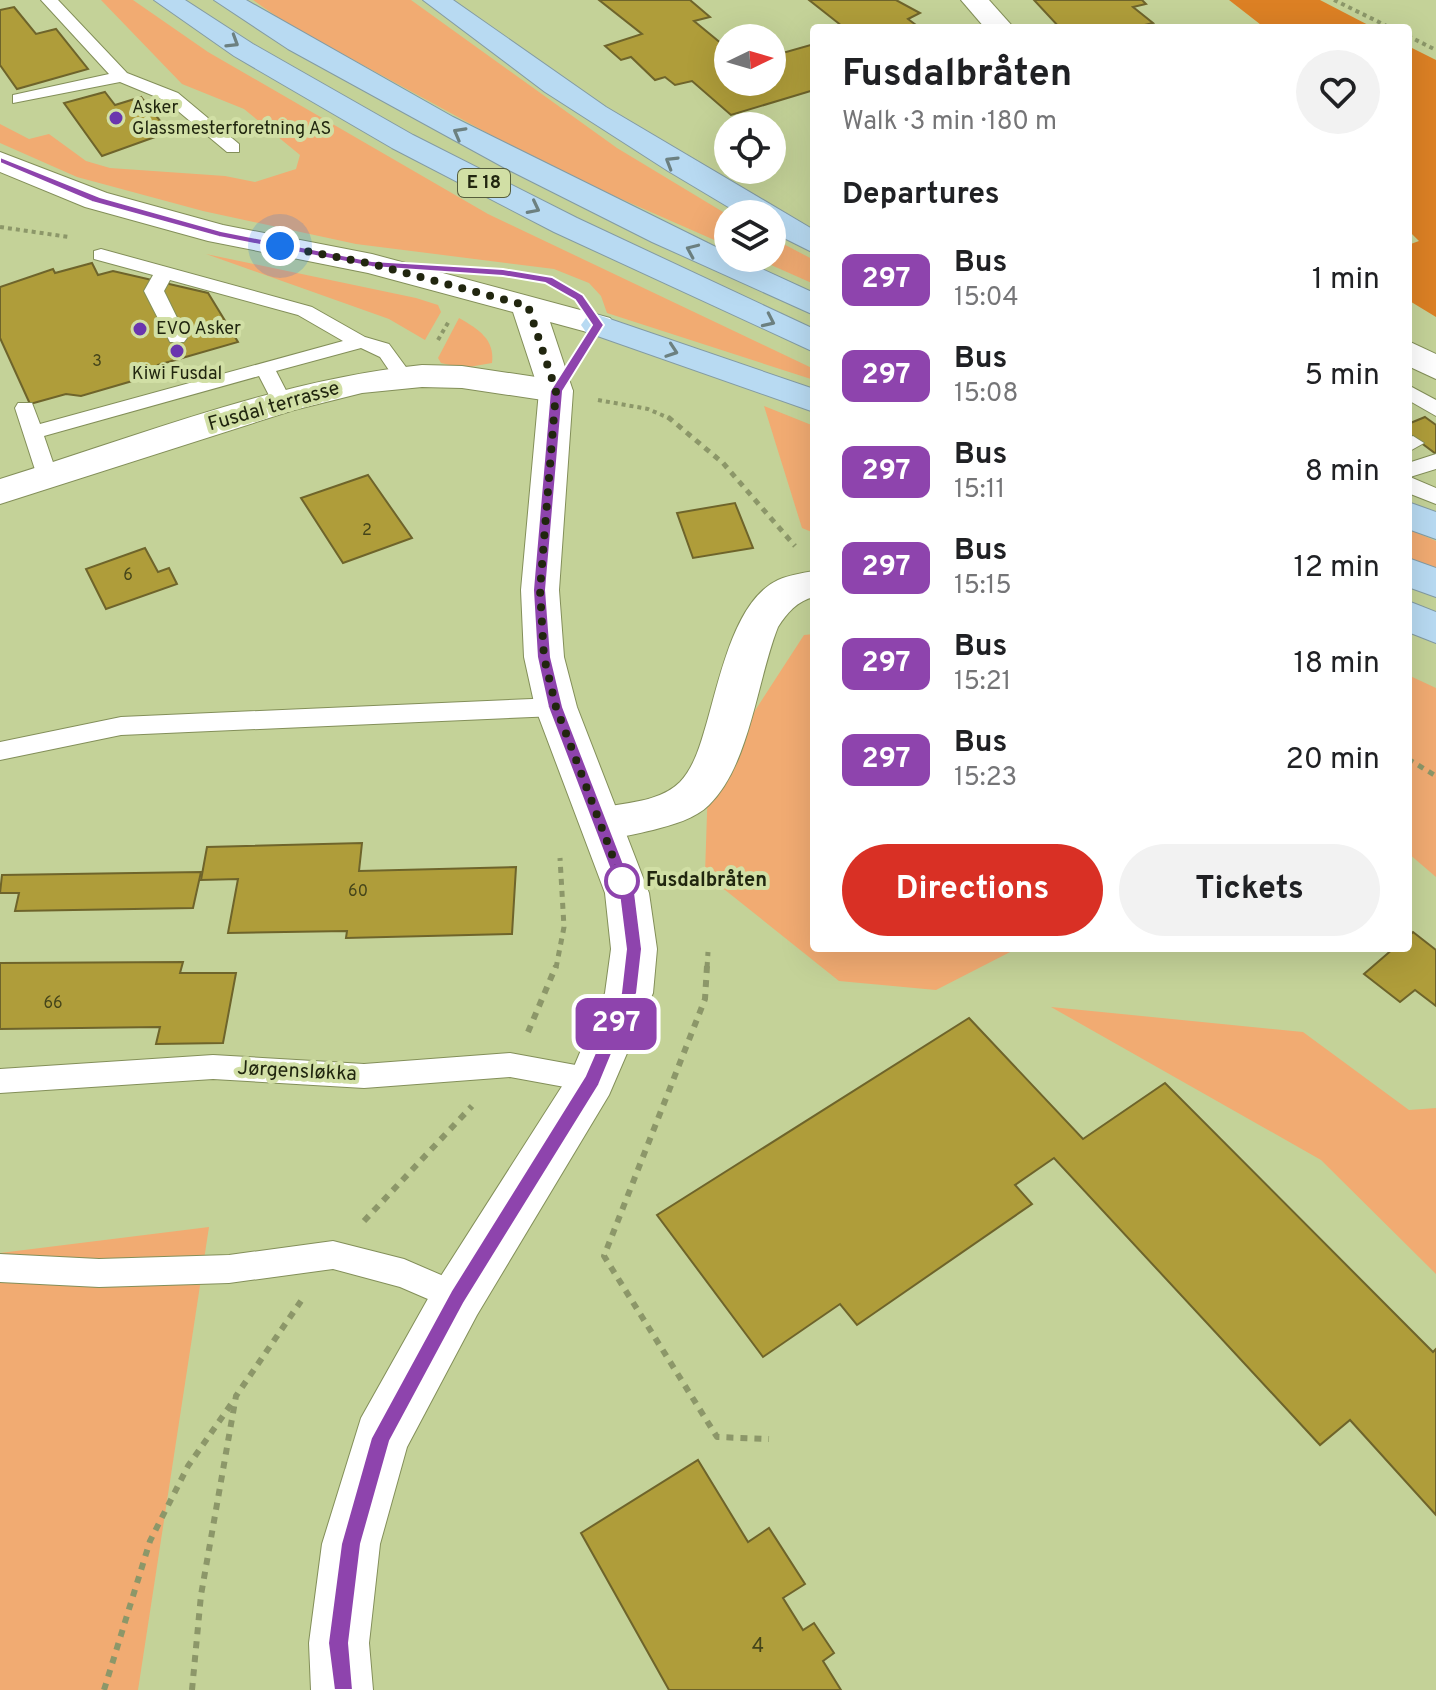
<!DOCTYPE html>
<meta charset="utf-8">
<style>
body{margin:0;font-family:Overpass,sans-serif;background:#f2f2f2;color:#202124;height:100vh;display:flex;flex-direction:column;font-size:30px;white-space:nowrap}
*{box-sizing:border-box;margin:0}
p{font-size:26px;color:#757577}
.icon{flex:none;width:44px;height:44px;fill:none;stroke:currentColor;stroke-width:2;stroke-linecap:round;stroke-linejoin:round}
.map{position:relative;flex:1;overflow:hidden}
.drawer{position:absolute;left:810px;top:24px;width:602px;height:928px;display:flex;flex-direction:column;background:#fff;border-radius:8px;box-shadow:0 8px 32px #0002}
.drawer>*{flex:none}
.badge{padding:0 16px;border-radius:12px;font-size:28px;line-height:52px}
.needle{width:52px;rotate:85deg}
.fabs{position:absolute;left:714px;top:24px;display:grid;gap:16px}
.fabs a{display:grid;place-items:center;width:72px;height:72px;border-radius:50%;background:#fff;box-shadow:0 8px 32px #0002;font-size:40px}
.you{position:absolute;width:40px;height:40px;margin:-20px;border:6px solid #fff;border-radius:50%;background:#1a73e8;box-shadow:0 0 0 12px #1a73e833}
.map>.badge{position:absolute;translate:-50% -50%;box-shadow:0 0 0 4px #fff}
h2{padding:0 32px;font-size:30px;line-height:72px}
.round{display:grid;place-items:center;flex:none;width:84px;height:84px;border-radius:42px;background:#f2f2f2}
.summary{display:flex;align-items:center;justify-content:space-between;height:136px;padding:0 32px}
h1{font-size:38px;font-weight:700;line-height:60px}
.primary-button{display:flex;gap:16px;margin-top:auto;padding:16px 32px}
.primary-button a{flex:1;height:92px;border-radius:48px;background:#d93025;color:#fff;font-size:32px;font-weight:700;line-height:92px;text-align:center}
.primary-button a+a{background:#f2f2f2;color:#202124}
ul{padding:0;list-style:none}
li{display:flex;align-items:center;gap:24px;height:96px;padding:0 32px}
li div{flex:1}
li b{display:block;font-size:30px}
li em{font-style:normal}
li .badge{min-width:88px;font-weight:700;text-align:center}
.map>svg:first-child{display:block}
.green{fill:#f1ab72}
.forest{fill:#dc8024}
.building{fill:#af9d3a;stroke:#6e642b;stroke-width:2}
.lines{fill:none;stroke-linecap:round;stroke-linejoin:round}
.service-casing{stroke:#838f59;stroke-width:2}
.minor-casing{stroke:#838f59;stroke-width:2}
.tertiary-casing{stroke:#838f59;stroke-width:2}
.motorway-casing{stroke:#839ba3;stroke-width:2}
.path-far2{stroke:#8c9769;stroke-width:4;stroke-dasharray:4 4;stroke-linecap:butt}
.path-far1{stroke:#8c9769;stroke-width:5;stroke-dasharray:6 6;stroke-linecap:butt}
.path{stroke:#8c9769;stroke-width:6;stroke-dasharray:7 7;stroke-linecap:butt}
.service{fill:#fff;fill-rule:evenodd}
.minor{fill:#fff;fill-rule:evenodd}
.tertiary{fill:#fff;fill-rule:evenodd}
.motorway{fill:#b8daf2;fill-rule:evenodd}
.oneway{stroke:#6c8080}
.line{fill:#8e44ad;stroke:#fff;stroke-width:2}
.walk{stroke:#21260f;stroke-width:8;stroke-dasharray:0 14.4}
.poi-dot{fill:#6a36ae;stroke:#d1dfa5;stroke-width:3}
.stop-dot{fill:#fff;stroke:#8e44ad;stroke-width:4}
.labels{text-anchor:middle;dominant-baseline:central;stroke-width:8;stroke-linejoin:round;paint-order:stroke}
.number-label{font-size:16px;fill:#44441a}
.far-poi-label{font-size:18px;fill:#21260f;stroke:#d1dfa5;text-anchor:start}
.shield{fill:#d1dfa5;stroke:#565e3c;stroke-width:2}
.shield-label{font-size:18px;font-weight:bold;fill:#21260f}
.street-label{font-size:20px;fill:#21260f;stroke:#d1dfa5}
.stop-label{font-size:20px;font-weight:bold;fill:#21260f;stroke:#d1dfa5;text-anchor:start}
.near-number-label{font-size:20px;fill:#44441a}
</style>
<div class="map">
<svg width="1436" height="1690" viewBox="0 0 1436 1690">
<rect width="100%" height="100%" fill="#c4d298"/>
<g class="green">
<polygon points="101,0 133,0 208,52 488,214 814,369 814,380 607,313 601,296 589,283 554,269 356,244 203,211 77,177 0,143 0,124 29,139 49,134 86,161 110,168 225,176 255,182 296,169 300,155 244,109 182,84"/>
<polygon points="253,0 411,0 617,148 728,215 728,246 553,169 286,23"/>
<polygon points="772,238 814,260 814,284 755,258 772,258"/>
<polygon points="206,254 416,298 438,305 441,312 425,340 389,319"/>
<path d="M459,318c19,11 36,21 33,45l-29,5 -22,-5 -3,-5z"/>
<polygon points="764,406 814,426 814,533 802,528"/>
<polygon points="1408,529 1436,541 1436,570 1408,557"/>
<polygon points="814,634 814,948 1018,948 936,990 839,981 705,874 708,783 804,635"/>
<polygon points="1408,675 1436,688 1436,877 1408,853"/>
<polygon points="1051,1007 1303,1032 1409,1110 1436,1108 1436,1274 1321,1160"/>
<polygon points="209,1227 138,1690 0,1690 0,1253"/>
</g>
<g class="forest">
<polygon points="1229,0 1320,0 1374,28 1265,28"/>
<polygon points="1408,46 1436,60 1436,317 1408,300 1408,245 1419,241 1408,230"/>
</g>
<g class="building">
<polygon points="690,0 710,17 694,21 728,49 728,82 772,82 772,56 814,44 814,90 731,115 692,81 675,85 665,77 655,80 631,57 621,60 605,46 642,34 599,0"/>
<polygon points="809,0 896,0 920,13 908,19 920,28 835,28 842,26"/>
<polygon points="1034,0 1142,0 1146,4 1133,7 1153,23 1132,28 1060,28"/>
<polygon points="14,7 36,34 56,29 88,69 17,89 0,65 0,10"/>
<polygon points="105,92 115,105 141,97 169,132 102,156 64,103"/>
<polygon points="92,263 98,275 113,271 208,293 238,342 158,365 146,377 81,396 66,394 30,404 0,338 0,287 53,269 55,273"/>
<polygon points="1425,417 1436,425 1436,454 1408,433 1408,424"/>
<polygon points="368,475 412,538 343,563 301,498"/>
<polygon points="735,503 753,548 693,558 677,513"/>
<polygon points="145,548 158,572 169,568 177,584 106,609 86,569"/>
<polygon points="362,843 359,871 516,867 512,934 346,938 347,931 228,933 238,879 201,880 207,847"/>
<polygon points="201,872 193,908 15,911 19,893 0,893 2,875"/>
<polygon points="1413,932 1436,950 1436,1006 1415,990 1400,1002 1364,974 1394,948 1408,948 1408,937"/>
<polygon points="183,962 180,973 236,973 223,1043 156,1044 160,1027 0,1029 0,963"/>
<polygon points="969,1018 1083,1139 1165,1083 1433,1352 1436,1349 1436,1515 1350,1420 1320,1445 1054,1158 1015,1185 1032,1204 857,1325 840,1304 763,1357 657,1215"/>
<polygon points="698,1460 748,1542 769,1528 805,1584 783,1598 803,1630 814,1623 834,1653 823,1661 841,1690 669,1690 581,1533"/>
</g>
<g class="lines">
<g class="service-casing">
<g id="service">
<polygon points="41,0 58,0 127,73 178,93 239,144 239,152 227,152 166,101 120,82 13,103 13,95 109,74"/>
<polygon points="101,249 312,307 365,337 389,344 414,378 411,382 397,382 380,357 361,348 276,371 292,402 289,407 275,407 259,376 44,436 58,477 55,482 39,482 15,408 18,403 32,403 40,424 343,341 298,315 170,280 164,291 187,338 184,342 170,342 144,291 153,275 94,259 94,251"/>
<polygon points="1408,385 1436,400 1436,416 1408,400"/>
<polygon points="1413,436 1424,443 1408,452 1408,438"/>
<polygon points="1436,454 1436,469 1410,477 1436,488 1436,504 1408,493 1408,463"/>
<polygon points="556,698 565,701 568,707 565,713 556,716 121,735 0,760 0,742 121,717"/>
<polygon points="510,1053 592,1068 602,1071 606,1080 602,1089 592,1092 510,1077 364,1088 213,1079 0,1093 0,1069 213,1055 364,1064"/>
<polygon points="333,1241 404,1259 469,1287 474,1297 469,1307 458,1312 400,1287 333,1269 229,1283 99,1287 0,1282 0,1254 99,1259 229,1255"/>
</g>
</g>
<g class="minor-casing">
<g id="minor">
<polygon points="961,0 989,0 1014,28 985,28"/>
<polygon points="1408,341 1436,354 1436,379 1408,366"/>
<path d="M422,365l40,1 94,14 12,3 5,8 -5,8 -12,3 -94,-14 -40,-1 -60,6 -68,17 -294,94v-25c138,-43 277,-99 422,-114z"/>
<path d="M814,571v26c-17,4 -27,16 -36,30 -21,53 -28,138 -69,178 -14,14 -37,20 -56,25 -22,5 -45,12 -66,5l-7,-12 7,-12c29,-9 70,-6 93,-29 13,-14 19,-33 24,-50 14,-44 28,-131 74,-152 11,-5 24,-7 36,-9z"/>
</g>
</g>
<g class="tertiary-casing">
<polygon id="tertiary" points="0,152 107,193 223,225 372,254 610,318 615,325 610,332 598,335 550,322 573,391 559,590 564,657 577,707 649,893 657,949 653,993 609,1095 477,1315 407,1447 380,1544 369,1643 373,1690 311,1690 309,1643 322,1544 361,1418 439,1279 573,1069 605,993 611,949 605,893 535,707 524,657 521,590 539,391 513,312 368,273 208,241 85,207 0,172"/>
</g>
<g class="motorway-casing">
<g id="motorway">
<polygon points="154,0 185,0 253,44 413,135 577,218 814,329 814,352 554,232 392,148 234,56"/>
<polygon points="214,0 246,0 453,117 728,253 728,258 738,258 814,293 814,315 652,242 505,168 288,49"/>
<polygon points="423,0 453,0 606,107 814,230 814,253 772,232 772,214 740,214 668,171 545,92"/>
<polygon points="598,315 814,389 814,412 586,332 581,325 586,318"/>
<polygon points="1408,502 1436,512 1436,539 1408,529"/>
<polygon points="1408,558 1436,568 1436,597 1408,587"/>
<polygon points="1408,601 1436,612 1436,643 1408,632"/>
</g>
</g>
<g class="path-far2">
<polyline points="1334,0 1391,28"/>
<polyline points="1408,36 1436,50"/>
<polyline points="0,227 69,237"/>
<polyline points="438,340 449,321"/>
<polyline points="598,400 648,409 671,419"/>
</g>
<g class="path-far1">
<polyline points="668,417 723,463 795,546"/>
<polyline points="1408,759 1436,776"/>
<polyline points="556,968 564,927 560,858"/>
<polyline points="707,968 708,952"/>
</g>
<g class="path">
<polyline points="707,966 705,999 604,1256 717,1437 769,1439"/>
<polyline points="528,1032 556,966"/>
<polyline points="364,1221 472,1106"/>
<polyline points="104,1690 150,1541 188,1466 234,1400"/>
<polyline points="192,1690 201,1595 236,1396 301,1301"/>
</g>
<use href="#service" class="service"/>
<use href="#minor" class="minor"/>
<use href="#tertiary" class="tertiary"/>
<use href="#motorway" class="motorway"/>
</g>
<defs><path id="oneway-chevron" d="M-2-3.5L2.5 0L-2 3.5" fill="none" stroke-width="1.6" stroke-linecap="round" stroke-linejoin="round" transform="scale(2)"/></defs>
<g class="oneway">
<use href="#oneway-chevron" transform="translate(233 42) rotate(32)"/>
<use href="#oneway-chevron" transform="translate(459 133) rotate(-151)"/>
<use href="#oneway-chevron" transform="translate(671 162) rotate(-149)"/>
<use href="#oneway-chevron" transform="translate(534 208) rotate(27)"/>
<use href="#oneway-chevron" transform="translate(692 250) rotate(-156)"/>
<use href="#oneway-chevron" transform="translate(769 321) rotate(25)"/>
<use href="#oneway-chevron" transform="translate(672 351) rotate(19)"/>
</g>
<polygon class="line" points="0,157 100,197 221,231 372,261 503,269 552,277 583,295 604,325 563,391 546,590 551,657 563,707 635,893 642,949 637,993 599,1085 464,1303 390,1441 361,1544 349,1643 353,1690 334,1690 328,1643 341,1544 371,1438 451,1291 585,1076 621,993 626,949 619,893 548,707 537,657 533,590 550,391 592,325 575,300 545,283 503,276 372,267 219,237 92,202 0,163"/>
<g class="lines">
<polyline class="walk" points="280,246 372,264 528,306 556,391 540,590 544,657 556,707 622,881"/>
</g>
<g class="poi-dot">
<circle cx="116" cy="118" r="8"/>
<circle cx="140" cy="329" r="8"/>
<circle cx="177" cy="351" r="8"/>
</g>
<circle class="stop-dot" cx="622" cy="881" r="16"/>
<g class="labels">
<g class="number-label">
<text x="97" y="362">3</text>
<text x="367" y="531">2</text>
<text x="128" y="576">6</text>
<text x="358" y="892">60</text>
<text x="53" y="1004">66</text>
</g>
<g class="far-poi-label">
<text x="132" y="108">Asker<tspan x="132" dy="21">Glassmesterforetning AS</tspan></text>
<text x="156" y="329">EVO Asker</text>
<text x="177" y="374" text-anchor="middle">Kiwi Fusdal</text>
</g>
<rect class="shield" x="458" y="169" width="52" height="28" rx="6"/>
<g class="shield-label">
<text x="484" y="183">E 18</text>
</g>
<g class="street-label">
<text transform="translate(274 407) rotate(-16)">Fusdal terrasse</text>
<text transform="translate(297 1072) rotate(3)">Jørgensløkka</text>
</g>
<g class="stop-label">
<text x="646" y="881">Fusdalbråten</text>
</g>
<g class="near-number-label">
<text x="758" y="1647">4</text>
</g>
</g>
</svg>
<div class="fabs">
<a><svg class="needle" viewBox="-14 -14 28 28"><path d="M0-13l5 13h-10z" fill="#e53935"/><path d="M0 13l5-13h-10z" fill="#757577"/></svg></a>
<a><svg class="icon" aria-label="locate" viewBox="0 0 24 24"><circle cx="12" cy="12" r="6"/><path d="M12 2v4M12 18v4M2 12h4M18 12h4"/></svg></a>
<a><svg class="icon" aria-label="layers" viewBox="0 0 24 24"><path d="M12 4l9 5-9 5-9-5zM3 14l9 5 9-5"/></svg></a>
</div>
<div class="you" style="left:280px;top:246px"></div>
<b class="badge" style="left:616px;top:1024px;background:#8e44ad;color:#fff">297</b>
<section class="drawer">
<div class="summary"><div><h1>Fusdalbråten</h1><p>Walk · 3 min · 180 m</p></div><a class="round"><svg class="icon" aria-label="heart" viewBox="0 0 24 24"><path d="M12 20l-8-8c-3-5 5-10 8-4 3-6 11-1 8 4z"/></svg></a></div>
<h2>Departures</h2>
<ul>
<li><span class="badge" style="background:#8e44ad;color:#fff">297</span><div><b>Bus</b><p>15:04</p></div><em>1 min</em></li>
<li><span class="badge" style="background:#8e44ad;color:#fff">297</span><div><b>Bus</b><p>15:08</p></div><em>5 min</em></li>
<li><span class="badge" style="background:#8e44ad;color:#fff">297</span><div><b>Bus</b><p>15:11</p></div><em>8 min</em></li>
<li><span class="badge" style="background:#8e44ad;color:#fff">297</span><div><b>Bus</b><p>15:15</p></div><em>12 min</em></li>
<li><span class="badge" style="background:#8e44ad;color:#fff">297</span><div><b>Bus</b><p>15:21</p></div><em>18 min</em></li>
<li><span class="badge" style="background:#8e44ad;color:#fff">297</span><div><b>Bus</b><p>15:23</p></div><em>20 min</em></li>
</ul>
<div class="primary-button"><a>Directions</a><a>Tickets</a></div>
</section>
</div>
